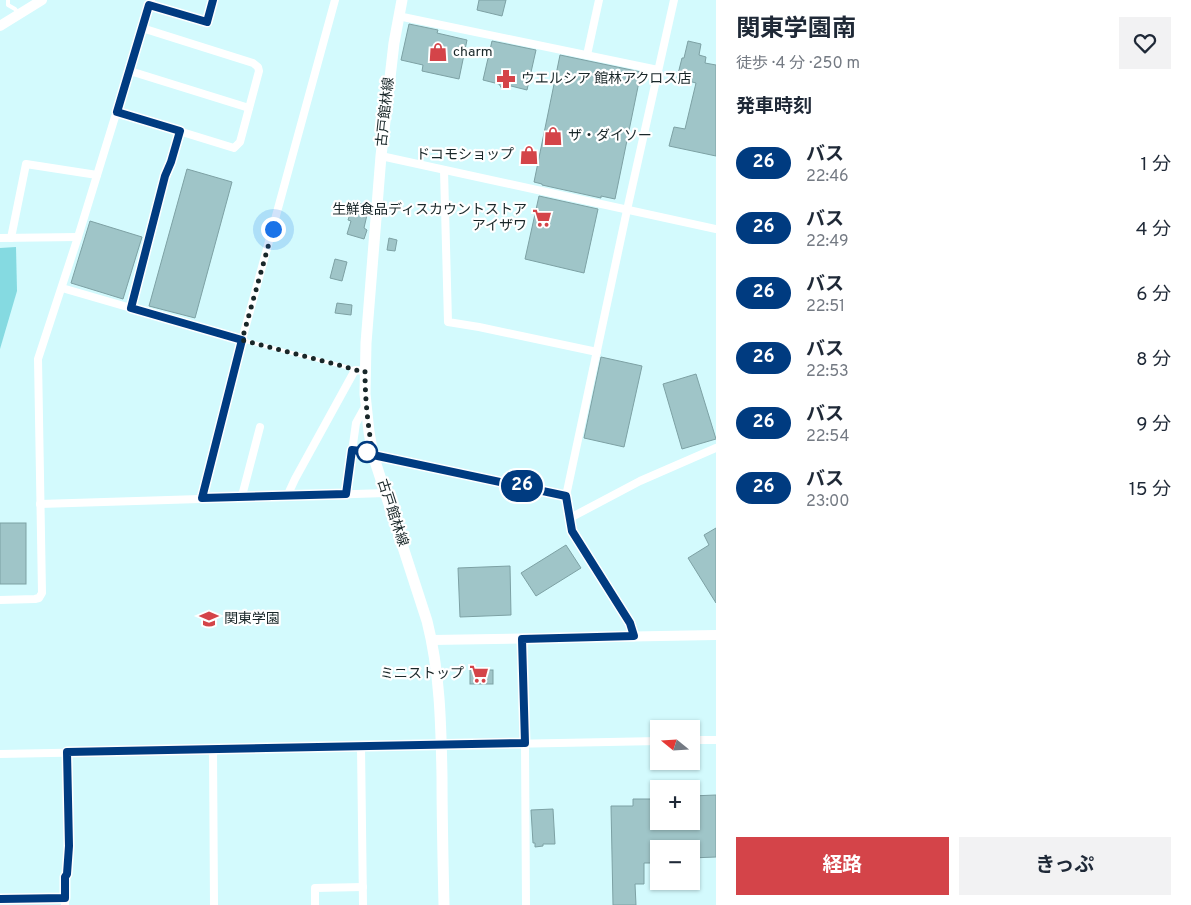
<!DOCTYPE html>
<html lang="ja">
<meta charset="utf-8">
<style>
body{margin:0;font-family:Overpass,"Noto Sans JP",sans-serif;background:#f2f2f3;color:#1f2937;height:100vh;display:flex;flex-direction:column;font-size:19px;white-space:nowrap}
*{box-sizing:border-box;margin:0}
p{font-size:16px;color:#747a83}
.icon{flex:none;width:28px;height:28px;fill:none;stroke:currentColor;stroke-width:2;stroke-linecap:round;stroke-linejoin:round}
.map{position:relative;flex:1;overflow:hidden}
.sheet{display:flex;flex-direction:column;background:#fff;width:475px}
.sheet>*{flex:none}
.badge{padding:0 10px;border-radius:16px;font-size:18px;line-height:32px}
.needle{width:32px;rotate:288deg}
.tools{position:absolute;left:650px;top:720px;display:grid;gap:10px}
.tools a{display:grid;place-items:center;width:50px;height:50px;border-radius:0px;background:#fff;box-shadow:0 1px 4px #0004;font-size:25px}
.you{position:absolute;width:25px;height:25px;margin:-12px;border:4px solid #fff;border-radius:50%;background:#1a73e8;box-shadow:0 0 0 8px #1a73e833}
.map>.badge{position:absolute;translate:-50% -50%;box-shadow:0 0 0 2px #fff}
h2{padding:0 20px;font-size:19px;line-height:45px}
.round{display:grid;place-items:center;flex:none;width:52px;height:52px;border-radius:0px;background:#f2f2f3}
.summary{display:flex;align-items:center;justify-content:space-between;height:85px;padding:0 20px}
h1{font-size:24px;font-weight:700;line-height:38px}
.button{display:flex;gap:10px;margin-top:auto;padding:10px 20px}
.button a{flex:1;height:58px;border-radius:0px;background:#d44449;color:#fff;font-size:20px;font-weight:700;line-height:58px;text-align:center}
.button a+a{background:#f2f2f3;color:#1f2937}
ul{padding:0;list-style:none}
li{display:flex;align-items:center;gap:15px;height:65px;padding:0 20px}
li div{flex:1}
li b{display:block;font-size:19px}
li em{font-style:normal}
li .badge{min-width:55px;font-weight:700;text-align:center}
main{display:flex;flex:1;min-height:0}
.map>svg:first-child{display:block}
.green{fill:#85dae1}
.building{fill:#9fc5c8;stroke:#7da1a4}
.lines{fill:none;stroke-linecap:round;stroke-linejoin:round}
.service{stroke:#fff;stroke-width:4}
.minor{stroke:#fff;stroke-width:8}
.tertiary{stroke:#fff;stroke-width:10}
.secondary{stroke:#fff;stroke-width:11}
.line-casing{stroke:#fff;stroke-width:11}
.line{stroke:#003b80;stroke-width:8}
.walk{stroke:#192729;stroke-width:5;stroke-dasharray:0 9}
.stop-dot{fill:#fff;stroke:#003b80;stroke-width:2.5}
.labels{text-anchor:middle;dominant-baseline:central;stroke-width:4.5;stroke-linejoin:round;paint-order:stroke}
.poi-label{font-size:14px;fill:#192729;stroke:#fff;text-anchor:start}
.street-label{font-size:14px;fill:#192729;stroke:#fff}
</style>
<main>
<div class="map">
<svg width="716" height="905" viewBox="0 0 716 905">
<rect width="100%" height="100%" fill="#d3fafd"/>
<polygon class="green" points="16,247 17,291 0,349 0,248"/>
<g class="building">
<polygon points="479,0 506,0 502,16 477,10"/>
<polygon points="409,24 438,30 437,33 467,40 459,79 422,71 423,65 401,60"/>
<polygon points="492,41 536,50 527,90 511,86 502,89 499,84 483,80"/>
<polygon points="688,41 701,44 699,55 706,57 705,63 716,65 716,156 669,146 674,127 685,129 696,83 677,78 682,58 684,58"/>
<polygon points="560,55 641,72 615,199 601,196 601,198 542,185 542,184 534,182"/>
<polygon points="187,169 232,182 195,318 149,306"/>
<polygon points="539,196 598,209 584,273 525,259"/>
<polygon points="354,202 369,206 364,228 367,230 364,239 347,234 351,221 348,220"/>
<polygon points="90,221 142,237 123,299 71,283"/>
<polygon points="389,238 397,240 395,251 387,250"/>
<polygon points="335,259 347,262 342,281 330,278"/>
<polygon points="337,303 352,305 351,315 335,313"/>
<polygon points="601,357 642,366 624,447 584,438"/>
<polygon points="696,374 716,439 682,449 663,384"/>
<rect x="0" y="523" width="26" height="61"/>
<polygon points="716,528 716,603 688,558 709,545 704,535"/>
<polygon points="566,545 581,568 536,596 521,573"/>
<polygon points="510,566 511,615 460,617 458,568"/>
<rect x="470" y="670" width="23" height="14"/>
<polygon points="716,795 716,857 691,858 691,849 659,849 659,863 644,863 644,884 635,884 636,905 613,905 611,806 633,806 633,799 655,799 655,800 659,800 659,821 691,821 691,796"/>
<polygon points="553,809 555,844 543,844 543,846 535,847 535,843 533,843 531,810"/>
</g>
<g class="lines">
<g class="service">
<polyline points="8,0 8,5 15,9 18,13"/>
<polyline points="150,5 207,22 213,0"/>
<polyline points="131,308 242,340 346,367 355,370"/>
</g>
<g class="minor">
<polyline points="398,16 658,70"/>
<polyline points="587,55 599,0"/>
<polyline points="130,71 249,108"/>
<polyline points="117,112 234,148 240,142 259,71 258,67 253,63 142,28"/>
<polyline points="381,156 716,229"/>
<polyline points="444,170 448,322 479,327 597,352"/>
<polyline points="0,238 78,237"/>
<polyline points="11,238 26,164 97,175"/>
<polyline points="62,288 131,308 165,176 171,163 180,131"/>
<polyline points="352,450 369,452 373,455 566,496"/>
<polyline points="346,494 356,423 366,405"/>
<polyline points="289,496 289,492 295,479 355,370 365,371"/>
<polyline points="243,498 243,492 260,427"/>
<polyline points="202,499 242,340 335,0"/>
<polyline points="40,504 386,493"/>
<polyline points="570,518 640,481 716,448"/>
<polyline points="0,600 35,599 39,598 42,593 38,359 78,237 151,0"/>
<polyline points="634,636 631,623 572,531 566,496 627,210 674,0"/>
<polyline points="522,639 525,743 526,905"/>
<polyline points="691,740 716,740"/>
<polyline points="361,746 363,905"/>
<polyline points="213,750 214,905"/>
<polyline points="0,754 659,741"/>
<polyline points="0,899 65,898"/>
<polyline points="65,905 65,877 67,874 69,846 67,752"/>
<polyline points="315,905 315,888 363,887"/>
</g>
<g class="tertiary">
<polyline points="0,26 42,0"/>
<polyline points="432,640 716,635"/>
</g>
<path class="secondary" d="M402,0l-8,43 -13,113 -15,187 -1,51 4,38 4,23 54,166c13,51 14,103 15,155 0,43 1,86 2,129"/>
</g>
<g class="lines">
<g class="line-casing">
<polyline id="line" points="0,899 65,898 65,877 67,874 69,846 67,752 525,743 522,639 634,636 630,623 572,531 566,496 373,455 369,452 352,450 346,494 202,498 242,340 131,308 165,176 171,162 180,131 117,112 149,5 207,22 213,0"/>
</g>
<use href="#line" class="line"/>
<path class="walk" d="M273,229l-31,111 104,27 9,3 10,1c0,29 3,56 8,84l-4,-3h-2"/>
</g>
<defs>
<g id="shop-bare" transform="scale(1.5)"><path d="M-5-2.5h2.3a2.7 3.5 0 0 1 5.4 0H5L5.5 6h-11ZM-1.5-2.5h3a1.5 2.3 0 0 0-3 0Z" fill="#d44449" stroke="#fff" stroke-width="2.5" paint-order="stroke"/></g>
<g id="pharmacy-bare" transform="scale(1.5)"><path d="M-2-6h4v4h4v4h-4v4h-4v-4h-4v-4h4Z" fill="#d44449" stroke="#fff" stroke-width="2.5" paint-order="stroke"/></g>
<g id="supermarket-bare" transform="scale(1.5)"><path d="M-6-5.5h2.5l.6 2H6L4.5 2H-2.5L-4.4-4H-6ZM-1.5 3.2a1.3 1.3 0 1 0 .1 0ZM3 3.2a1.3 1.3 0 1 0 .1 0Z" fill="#d44449" stroke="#fff" stroke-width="2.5" paint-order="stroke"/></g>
<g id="school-bare" transform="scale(1.5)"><path d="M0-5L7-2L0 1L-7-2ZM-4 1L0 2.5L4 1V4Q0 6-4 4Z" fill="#d44449" stroke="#fff" stroke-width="2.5" paint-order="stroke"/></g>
</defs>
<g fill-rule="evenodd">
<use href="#shop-bare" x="438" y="52"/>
<use href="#pharmacy-bare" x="506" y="79"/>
<use href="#shop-bare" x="553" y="136"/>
<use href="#shop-bare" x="529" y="155"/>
<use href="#supermarket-bare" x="542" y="218"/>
<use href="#school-bare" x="209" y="619"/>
<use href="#supermarket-bare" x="479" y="674"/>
</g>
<circle class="stop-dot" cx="367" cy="452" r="10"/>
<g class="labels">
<g class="poi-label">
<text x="453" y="52">charm</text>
<text x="521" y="79">ウエルシア 館林アクロス店</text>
<text x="568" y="136">ザ・ダイソー</text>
<text x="514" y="155" text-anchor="end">ドコモショップ</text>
<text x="527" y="210" text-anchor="end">生鮮食品ディスカウントストア<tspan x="527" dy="16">アイザワ</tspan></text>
<text x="224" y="619">関東学園</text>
<text x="464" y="674" text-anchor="end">ミニストップ</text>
</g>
<g class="street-label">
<text transform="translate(386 112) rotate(-84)">古戸館林線</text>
<text transform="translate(392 513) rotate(72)">古戸館林線</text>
</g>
</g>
</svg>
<div class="tools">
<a><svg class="needle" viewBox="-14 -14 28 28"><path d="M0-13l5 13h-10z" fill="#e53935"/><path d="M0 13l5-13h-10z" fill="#747a83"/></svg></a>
<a>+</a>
<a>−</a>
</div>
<div class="you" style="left:273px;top:229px"></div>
<b class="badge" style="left:522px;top:486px;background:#003b80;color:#fff">26</b>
</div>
<section class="sheet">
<div class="summary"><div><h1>関東学園南</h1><p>徒歩 · 4 分 · 250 m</p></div><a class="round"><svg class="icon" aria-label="heart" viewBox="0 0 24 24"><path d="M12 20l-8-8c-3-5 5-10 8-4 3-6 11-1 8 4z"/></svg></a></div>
<h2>発車時刻</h2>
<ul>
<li><span class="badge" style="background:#003b80;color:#fff">26</span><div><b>バス</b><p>22:46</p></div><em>1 分</em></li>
<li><span class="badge" style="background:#003b80;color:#fff">26</span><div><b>バス</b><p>22:49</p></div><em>4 分</em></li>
<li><span class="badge" style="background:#003b80;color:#fff">26</span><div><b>バス</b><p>22:51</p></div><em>6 分</em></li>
<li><span class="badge" style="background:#003b80;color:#fff">26</span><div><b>バス</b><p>22:53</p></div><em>8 分</em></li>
<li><span class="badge" style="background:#003b80;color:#fff">26</span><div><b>バス</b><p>22:54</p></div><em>9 分</em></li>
<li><span class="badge" style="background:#003b80;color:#fff">26</span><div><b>バス</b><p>23:00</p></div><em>15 分</em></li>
</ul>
<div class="button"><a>経路</a><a>きっぷ</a></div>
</section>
</main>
